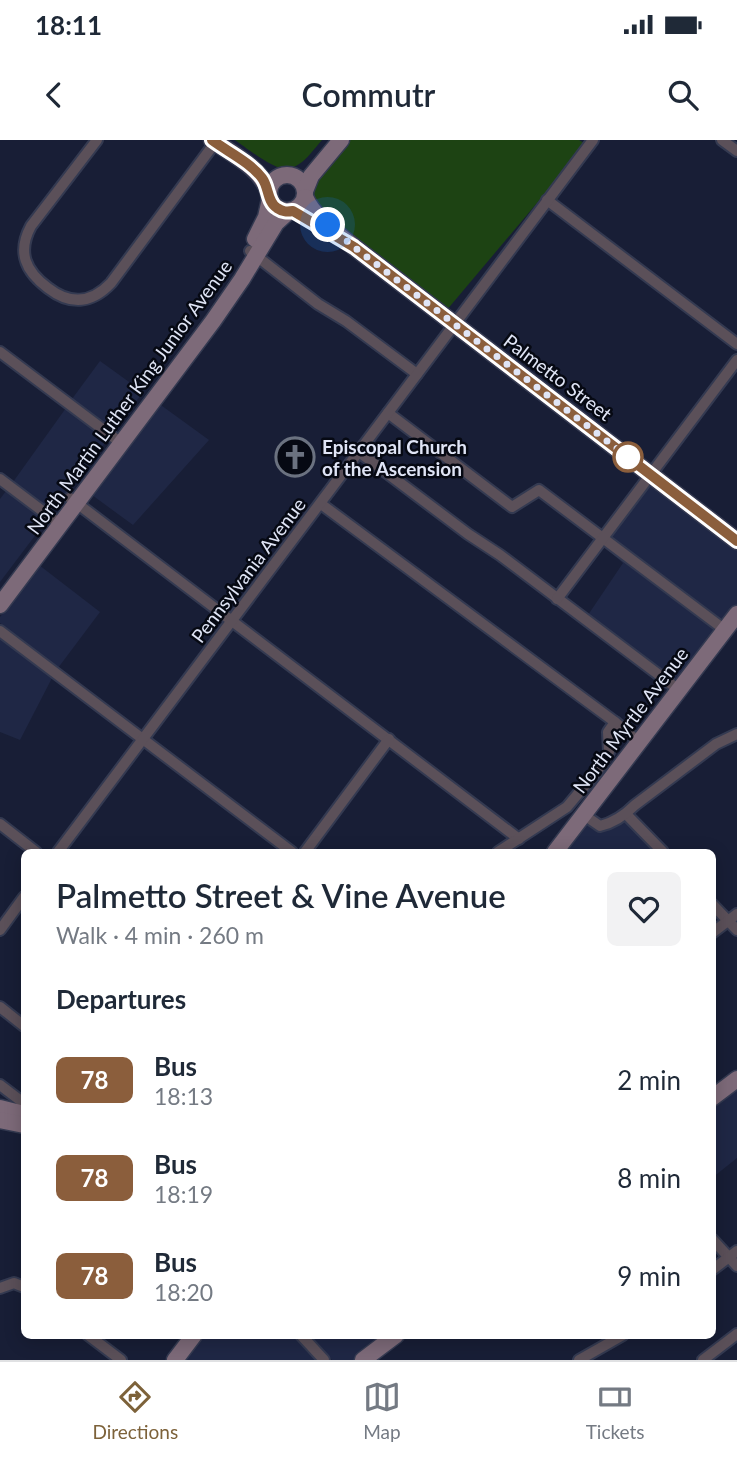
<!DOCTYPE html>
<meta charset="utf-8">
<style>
body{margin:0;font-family:Lato,sans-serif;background:#f2f2f3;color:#1f2937;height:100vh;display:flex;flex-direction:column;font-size:26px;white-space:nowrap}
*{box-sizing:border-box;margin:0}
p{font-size:23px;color:#747a83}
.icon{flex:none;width:38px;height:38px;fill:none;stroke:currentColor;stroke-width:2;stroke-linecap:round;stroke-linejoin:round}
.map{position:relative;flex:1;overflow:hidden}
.sheet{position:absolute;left:21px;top:709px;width:695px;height:490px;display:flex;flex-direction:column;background:#fff;border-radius:10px;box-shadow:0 4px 18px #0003}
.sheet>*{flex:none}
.badge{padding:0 14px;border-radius:10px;font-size:24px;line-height:46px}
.you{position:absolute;width:35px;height:35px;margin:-18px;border:5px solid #fff;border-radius:50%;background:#1a73e8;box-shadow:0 0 0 10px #1a73e833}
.map>.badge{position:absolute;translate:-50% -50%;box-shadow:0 0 0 4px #fff}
h2{padding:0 35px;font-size:26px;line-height:63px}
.round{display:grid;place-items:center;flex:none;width:74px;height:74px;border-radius:10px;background:#f2f2f3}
.summary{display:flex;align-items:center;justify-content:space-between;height:119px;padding:0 35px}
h1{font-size:33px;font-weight:600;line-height:52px}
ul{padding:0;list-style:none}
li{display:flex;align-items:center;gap:21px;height:98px;padding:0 35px}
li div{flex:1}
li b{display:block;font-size:26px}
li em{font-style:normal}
li .badge{min-width:77px;font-weight:700;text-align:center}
.status{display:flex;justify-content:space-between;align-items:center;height:49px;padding:0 35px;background:#fff;direction:ltr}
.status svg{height:19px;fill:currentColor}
header{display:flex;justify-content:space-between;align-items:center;height:91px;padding:0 35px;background:#fff;font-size:32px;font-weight:600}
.menu{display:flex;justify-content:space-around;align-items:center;height:98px;border-top:2px solid #e0e1e3;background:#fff;font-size:19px;color:#747a83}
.menu a{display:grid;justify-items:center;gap:4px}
.menu .current{color:#7d623a}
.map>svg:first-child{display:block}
.built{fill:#1f2745}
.green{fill:#1d4313}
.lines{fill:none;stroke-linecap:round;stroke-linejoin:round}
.street-casing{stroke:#343a51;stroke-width:14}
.secondary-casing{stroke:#343a51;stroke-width:19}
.street{stroke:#5b5059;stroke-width:10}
.secondary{stroke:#7d6a79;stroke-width:16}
.line-casing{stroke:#fff;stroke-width:16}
.line{stroke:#8b5e3c;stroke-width:10}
.walk{stroke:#e0e5f6;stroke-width:7;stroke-dasharray:0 12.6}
.stop-dot{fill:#fff;stroke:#8b5e3c;stroke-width:3.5}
.labels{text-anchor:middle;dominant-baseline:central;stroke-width:5;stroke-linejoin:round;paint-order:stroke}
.street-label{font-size:19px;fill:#e0e5f6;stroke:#060913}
.poi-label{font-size:19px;font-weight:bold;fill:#e0e5f6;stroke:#060913;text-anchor:start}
</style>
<div class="status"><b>18:11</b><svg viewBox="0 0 49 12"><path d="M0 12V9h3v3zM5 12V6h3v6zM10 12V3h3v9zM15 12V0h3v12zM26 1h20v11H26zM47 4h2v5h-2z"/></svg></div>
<header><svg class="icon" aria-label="back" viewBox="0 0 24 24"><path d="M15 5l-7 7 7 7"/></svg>Commutr<svg class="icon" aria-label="search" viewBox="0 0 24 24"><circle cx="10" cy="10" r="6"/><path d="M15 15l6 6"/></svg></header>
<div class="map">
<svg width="737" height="1220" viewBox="0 0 737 1220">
<rect width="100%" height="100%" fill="#181e36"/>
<g class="built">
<polygon points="100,221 143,252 114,291 72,259"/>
<polygon points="158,263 209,300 133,385 92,355 85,362"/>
<polygon points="66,268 107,300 53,372 13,342"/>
<polygon points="651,342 737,408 737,465 724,483 610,397"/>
<polygon points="6,351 46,381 0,442 0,359"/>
<polygon points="603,406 717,492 679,542 588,475 623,423"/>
<polygon points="39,425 100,472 58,528 0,483 0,477"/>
<polygon points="0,499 52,538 20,600 0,592"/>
<polygon points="624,680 655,712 562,712 584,683 592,689 600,692 610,689"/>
<polygon points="737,946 737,1018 712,1038 712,964"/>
<polygon points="200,1195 294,1195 316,1220 182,1220"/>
<polygon points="309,1195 388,1195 355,1220 332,1220"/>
</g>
<g class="green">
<path d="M235,0h87c-9,10 -19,26 -34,29 -11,3 -43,-22 -53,-29z"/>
<polygon points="348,0 579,0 584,3 558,38 446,171 357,103 313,63 312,53 315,39"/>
</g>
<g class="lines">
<g class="street-casing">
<g id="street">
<path d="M97,0l-66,86c-14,26 -6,45 17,62 22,17 43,16 63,-5l106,-143"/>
<polyline points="722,0 737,11"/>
<polyline points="547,60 737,204"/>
<polyline points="250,111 318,164 346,181 417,234"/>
<polyline points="0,212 121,303"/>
<polyline points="388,273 512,367 539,350 725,490"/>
<polyline points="359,312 468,394 500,415 679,550"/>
<polyline points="0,339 61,385"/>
<polyline points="70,358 519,699"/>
<polyline points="321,364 615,582 639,602"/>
<polyline points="557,459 737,220"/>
<polyline points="0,491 292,712"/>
<polyline points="626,674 663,712"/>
<path d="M584,675l16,11c13,-3 25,-11 35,-21l81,-61 21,-10"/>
<polyline points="0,684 36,712"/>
<polyline points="58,712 593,0"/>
<polyline points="305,712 389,599"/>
<polyline points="498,712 567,667 597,631 609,612 608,592 615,582"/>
<polyline points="712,764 737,790"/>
<polyline points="0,790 24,757"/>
<polyline points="712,793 737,774"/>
<polyline points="0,867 24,886"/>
<polyline points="0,945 21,961 24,966"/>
<polyline points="712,1099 737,1126"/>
<polyline points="712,1130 737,1111"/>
<polyline points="0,1148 14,1143 24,1147"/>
<polyline points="88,1195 121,1220"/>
<polyline points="301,1195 324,1220"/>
<polyline points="579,1220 623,1195"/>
<polyline points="703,1220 737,1194"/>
</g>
</g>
<g class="secondary-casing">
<g id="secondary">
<path d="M212,0c20,14 50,28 57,53"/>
<circle cx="287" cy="53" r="18"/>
<polyline points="305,51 311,36 341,0"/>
<path d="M305,57c9,21 32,36 49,50l383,294"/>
<polyline points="255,99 266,77 270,59"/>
<polyline points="0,465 213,181 242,139 276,83 288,72"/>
<polyline points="555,712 737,474"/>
<polyline points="712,958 737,939"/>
<polyline points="0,968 24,974"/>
<polyline points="0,980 24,985"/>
<polyline points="175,1220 194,1195"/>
<polyline points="363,1220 396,1195"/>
</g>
</g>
<use href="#street" class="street"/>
<use href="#secondary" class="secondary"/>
</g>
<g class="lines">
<g class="line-casing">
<path id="line" d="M212,0c16,12 38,22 50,38 7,9 5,24 15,30 6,4 10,4 16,3l61,36 383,294"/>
</g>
<use href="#line" class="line"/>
<polyline class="walk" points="328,85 354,107 628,317"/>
</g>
<defs>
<g id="church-ring" transform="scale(2.0125)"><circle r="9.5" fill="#060913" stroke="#6b7280" stroke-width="1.5"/><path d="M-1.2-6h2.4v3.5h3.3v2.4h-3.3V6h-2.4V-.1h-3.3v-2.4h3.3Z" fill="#6b7280"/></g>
</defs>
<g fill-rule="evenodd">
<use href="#church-ring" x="295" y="317"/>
</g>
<circle class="stop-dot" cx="628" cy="317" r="14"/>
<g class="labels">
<g class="street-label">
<text transform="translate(558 237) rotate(37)">Palmetto Street</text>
<text transform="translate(129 257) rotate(-54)">North Martin Luther King Junior Avenue</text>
<text transform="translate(248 430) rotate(-53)">Pennsylvania Avenue</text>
<text transform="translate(630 580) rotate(-53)">North Myrtle Avenue</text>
</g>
<g class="poi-label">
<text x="322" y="306">Episcopal Church<tspan x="322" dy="22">of the Ascension</tspan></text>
</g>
</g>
</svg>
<div class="you" style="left:328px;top:85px"></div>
<section class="sheet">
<div class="summary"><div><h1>Palmetto Street &amp; Vine Avenue</h1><p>Walk · 4 min · 260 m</p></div><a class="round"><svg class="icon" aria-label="heart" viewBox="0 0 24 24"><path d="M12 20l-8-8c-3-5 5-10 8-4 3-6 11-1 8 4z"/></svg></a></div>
<h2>Departures</h2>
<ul>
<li><span class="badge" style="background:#8b5e3c;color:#fff">78</span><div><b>Bus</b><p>18:13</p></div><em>2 min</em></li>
<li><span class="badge" style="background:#8b5e3c;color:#fff">78</span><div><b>Bus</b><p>18:19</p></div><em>8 min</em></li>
<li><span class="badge" style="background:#8b5e3c;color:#fff">78</span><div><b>Bus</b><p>18:20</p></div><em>9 min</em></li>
</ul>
</section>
</div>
<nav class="menu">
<a class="current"><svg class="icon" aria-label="directions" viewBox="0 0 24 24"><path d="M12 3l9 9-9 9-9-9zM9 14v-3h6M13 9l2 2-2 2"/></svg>Directions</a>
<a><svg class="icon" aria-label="map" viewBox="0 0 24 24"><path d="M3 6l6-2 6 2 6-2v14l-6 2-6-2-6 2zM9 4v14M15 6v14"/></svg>Map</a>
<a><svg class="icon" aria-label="tickets" viewBox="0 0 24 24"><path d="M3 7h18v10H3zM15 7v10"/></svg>Tickets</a>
</nav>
